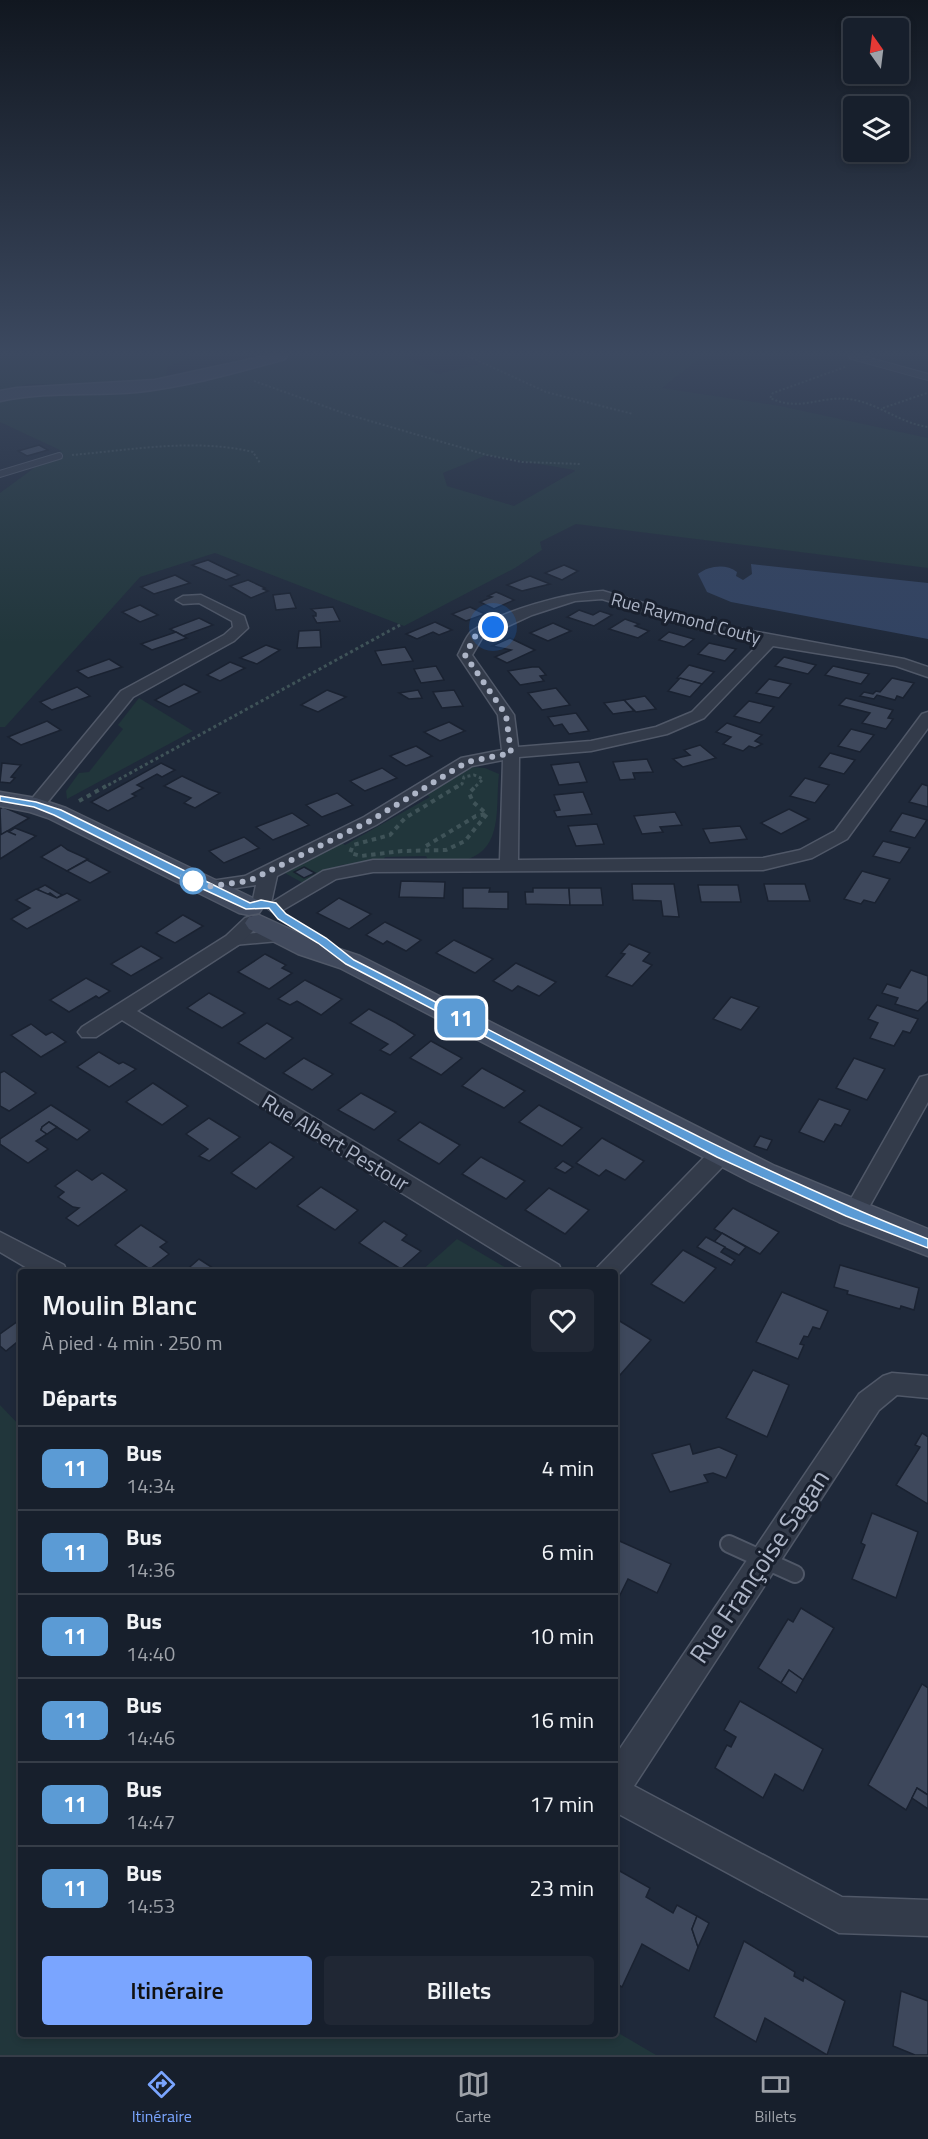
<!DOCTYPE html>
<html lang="fr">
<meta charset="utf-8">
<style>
body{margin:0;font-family:"Titillium Web",sans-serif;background:#202734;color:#f1f3f6;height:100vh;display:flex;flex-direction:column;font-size:22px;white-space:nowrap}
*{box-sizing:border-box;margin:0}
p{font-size:20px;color:#9ea2a9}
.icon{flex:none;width:33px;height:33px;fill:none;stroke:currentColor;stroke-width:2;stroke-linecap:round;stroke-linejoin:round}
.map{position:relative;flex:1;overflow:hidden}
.sheet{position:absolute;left:18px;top:1269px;width:600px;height:768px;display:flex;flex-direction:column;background:#171f2c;border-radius:6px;box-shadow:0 3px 9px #0003,0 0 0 2px #363d48}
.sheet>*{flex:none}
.badge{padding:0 12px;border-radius:9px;font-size:21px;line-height:39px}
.needle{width:39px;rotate:346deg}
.controls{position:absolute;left:843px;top:18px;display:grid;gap:12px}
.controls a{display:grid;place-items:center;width:66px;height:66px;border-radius:6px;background:#171f2c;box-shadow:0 3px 9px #0003,0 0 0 2px #363d48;font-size:30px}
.you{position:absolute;width:30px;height:30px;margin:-15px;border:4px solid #fff;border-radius:50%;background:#1a73e8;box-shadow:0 0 0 9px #1a73e833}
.map>.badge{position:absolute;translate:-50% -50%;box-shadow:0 0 0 3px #fff}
h2{padding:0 24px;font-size:22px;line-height:54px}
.round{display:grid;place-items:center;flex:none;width:63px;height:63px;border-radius:6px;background:#202734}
.head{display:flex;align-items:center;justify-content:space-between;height:102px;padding:0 24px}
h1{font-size:28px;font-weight:600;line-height:45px}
.action{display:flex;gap:12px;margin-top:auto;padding:12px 24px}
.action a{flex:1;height:69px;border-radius:6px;background:#7aa5ff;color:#111;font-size:24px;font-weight:600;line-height:69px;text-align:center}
.action a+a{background:#202734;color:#f1f3f6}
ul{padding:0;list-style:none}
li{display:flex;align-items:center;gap:18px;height:84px;padding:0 24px;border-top:2px solid #363d48}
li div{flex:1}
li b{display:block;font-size:22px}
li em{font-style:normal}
li .badge{min-width:66px;font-weight:700;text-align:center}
.tab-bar{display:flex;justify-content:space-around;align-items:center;height:84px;border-top:2px solid #363d48;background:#171f2c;font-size:16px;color:#9ea2a9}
.tab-bar a{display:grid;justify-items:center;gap:3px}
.tab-bar .on{color:#7aa5ff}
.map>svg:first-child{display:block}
.green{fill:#21363b;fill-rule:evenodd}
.water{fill:#324362}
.building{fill:#3e485c;stroke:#1a2231;stroke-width:1.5}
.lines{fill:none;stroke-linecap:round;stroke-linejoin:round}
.lane-far2-casing{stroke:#505868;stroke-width:8}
.lane-far1-casing{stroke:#505868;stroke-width:13}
.lane-casing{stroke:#505868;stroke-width:20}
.street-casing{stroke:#505868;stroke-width:3}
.secondary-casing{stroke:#505868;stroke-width:3}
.path-far2{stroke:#3f5358;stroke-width:2;stroke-dasharray:2 2;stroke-linecap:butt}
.path-far1{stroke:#3f5358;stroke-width:3;stroke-dasharray:3 3;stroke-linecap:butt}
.path{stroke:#3f5358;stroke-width:4;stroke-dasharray:4.5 4.5;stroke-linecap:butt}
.lane-far2{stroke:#333b4a;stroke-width:6}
.lane-far1{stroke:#333b4a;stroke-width:10}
.lane{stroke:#333b4a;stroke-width:16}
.street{fill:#333b4a;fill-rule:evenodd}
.secondary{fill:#414a5d;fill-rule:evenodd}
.line{fill:#5b9bd5;stroke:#fff;stroke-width:1.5}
.walk{stroke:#adb5c7;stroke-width:6;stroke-dasharray:0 10.8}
.stop-dot{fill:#fff;stroke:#5b9bd5;stroke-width:3}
.labels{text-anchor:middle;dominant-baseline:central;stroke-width:6;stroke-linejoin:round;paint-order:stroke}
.far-street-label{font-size:18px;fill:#adb5c7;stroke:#19202e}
.street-label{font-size:21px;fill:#adb5c7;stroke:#19202e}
.near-street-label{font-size:26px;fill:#adb5c7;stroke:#19202e}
</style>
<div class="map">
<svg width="928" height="2055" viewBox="0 0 928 2055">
<rect width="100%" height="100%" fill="#1f293a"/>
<g class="green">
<polygon points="0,356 194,356 167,367 166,379 109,385 28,384 0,392"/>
<path d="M290,356h110l38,18 46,-11 -16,-7h234l-40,32 118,18 148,32v130l-352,-44 -36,18 2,8 -27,18 -111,58 -189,-73 -75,24 -135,150h-5v-234l38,-28 2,-3 -5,-3 27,-8 -62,-29v-22c45,-12 91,-6 137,-9 52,-4 103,-21 153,-35zM487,455l87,15 1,1 -61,35 -67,-20 -4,-13z"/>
<polygon points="139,698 193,731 67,799 66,791 79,773 89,772 123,729 118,725"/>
<path d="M472,767l13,1 14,6c-4,33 6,78 -38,87 -10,2 -23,0 -33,-1l-2,-4 -41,1 -2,4 -42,4 -38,18 -20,-11 57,-30 5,3 85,-48 -4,-3z"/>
<polygon points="457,1239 513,1272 420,1272"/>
<polygon points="0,1405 21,1427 21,2034 615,2034 615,2031 656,2055 0,2055"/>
</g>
<path class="water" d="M751,564l177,19v56l-197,-37 -24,-10 -9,-18c10,-8 28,-11 39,-2l-1,4 7,4 9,-6z"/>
<g class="building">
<polygon points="39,445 48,450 27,456 18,451"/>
<polygon points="208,560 239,575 226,580 192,565"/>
<polygon points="564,565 578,571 562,580 545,573"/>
<polygon points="175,575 190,583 154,594 141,587"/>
<polygon points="530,576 550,584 522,591 507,585"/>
<polygon points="248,580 265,588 263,589 268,591 251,598 230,586"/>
<polygon points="496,592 501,594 514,600 494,609 480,602 492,597 488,596"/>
<polygon points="290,593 296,608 276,610 273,595"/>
<polygon points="140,605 158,615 140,622 122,612"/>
<polygon points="333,607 340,621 317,623 313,616 316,616 316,613 311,609"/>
<polygon points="470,607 485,614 466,621 452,614"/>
<polygon points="579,610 593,615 600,611 612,615 594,626 567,617"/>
<polygon points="199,618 213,625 183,636 170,629"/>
<polygon points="625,619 639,624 635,626 649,631 638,638 609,629"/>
<polygon points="435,622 452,630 439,635 433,632 417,639 406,634"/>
<polygon points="553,623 571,631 548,641 530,633"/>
<polygon points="320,630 321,647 297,648 299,631"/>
<polygon points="176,632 187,638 152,650 141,644"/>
<polygon points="669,632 694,639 684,647 659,640"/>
<polygon points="510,638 535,650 507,663 495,657 511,650 492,646"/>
<polygon points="709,643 736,649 725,661 698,654"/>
<polygon points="266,645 280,650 257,664 240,658"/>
<polygon points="405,647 413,661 382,665 375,651"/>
<polygon points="784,657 816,665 808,674 775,666"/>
<polygon points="109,659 122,667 88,678 77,671"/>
<polygon points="230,662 245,668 220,681 207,675"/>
<polygon points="689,665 714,672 702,684 677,678"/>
<polygon points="436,666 444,680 421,683 414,669"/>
<polygon points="833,666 869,674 861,684 825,675"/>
<polygon points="532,667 539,667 546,675 540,676 544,681 520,685 508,671"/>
<polygon points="680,678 702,684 690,697 668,691"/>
<polygon points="892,678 914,683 903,698 897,696 895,700 877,695 874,699 860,696 864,692 873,694 876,691 880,692"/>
<polygon points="769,679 791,684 779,698 756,693"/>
<polygon points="184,684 200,692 169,707 155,700"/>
<polygon points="77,687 90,696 52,710 40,702"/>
<polygon points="556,688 570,705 542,710 528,693"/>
<polygon points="327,690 346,697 318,712 301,705"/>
<polygon points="418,690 422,698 409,699 399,693"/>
<polygon points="454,690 463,706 442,708 433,692"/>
<polygon points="645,696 656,709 636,712 624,700"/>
<polygon points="846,698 893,710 888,718 893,719 886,729 862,723 870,713 839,705"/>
<polygon points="624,700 634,711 613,714 604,703"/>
<polygon points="749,701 774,707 760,723 734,716"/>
<polygon points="576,713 589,731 569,734 562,724 554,726 548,717"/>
<polygon points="47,721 61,730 21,745 8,737"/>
<polygon points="449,722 465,731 440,741 424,732"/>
<polygon points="727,723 762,735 755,741 762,744 755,748 749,746 743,751 723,744 731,737 716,732"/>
<polygon points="851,729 874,735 860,752 838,746"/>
<polygon points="700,745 716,758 683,767 673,759 690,755 684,750"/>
<polygon points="416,746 432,756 406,766 390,756"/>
<polygon points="830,753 855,760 844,774 819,767"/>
<polygon points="647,759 653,772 633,773 635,779 620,780 613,762"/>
<polygon points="579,762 587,782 559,785 551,765"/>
<polygon points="2,763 21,765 11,777 15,778 10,783 0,782"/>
<polygon points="161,763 175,770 162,777 157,774 137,785 143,788 132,794 136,796 108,811 91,802"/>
<polygon points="382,768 397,778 365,791 350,781"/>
<polygon points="182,776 209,789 220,793 195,808 184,803 191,798 164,786"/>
<polygon points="805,778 829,785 815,803 790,796"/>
<polygon points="922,784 928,786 928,807 909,802"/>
<polygon points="583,792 592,814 557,817 554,811 560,810 554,795"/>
<polygon points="337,793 353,805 322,817 306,805"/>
<polygon points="3,807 29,818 1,835 0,809"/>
<polygon points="789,809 809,819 781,834 761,823"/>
<polygon points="675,812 682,825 660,827 663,832 642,834 634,816"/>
<polygon points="292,813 309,825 273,840 256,827"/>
<polygon points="902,813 927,820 915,838 890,831"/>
<polygon points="597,824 604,844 576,846 568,826"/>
<polygon points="740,826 747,839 710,843 703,829"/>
<polygon points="15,828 36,836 0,859 0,835 7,831 16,835 9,832"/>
<polygon points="244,837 259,848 224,863 209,851"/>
<polygon points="883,841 910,848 900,863 873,856"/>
<polygon points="61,845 68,850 88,859 67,871 41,857"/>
<polygon points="87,860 110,872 90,883 67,871"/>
<polygon points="304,867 315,873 304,878 294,872"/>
<polygon points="862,871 890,879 875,903 864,900 861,904 844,899"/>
<polygon points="401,881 445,882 444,898 399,897"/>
<polygon points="632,884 674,884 679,917 663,916 661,901 633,900"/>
<polygon points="764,884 805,884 810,901 768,901"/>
<polygon points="45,885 62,895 57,898 50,893 47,895 37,889"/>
<polygon points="698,885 738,885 741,902 701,902"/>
<polygon points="463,888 490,888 489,892 508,892 508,909 463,908"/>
<polygon points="533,888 569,888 570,905 526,904 525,892 533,892"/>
<polygon points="569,888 601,888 603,905 570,905"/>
<polygon points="36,889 57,898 67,893 80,900 27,929 11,919 30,908 16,900"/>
<polygon points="339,898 371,914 349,929 317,913"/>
<polygon points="183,915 203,926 175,943 156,933"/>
<polygon points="385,922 421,940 406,951 387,941 383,944 366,935"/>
<polygon points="454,940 493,959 475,973 436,953"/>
<polygon points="629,944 650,953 643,961 652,965 632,986 606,976 625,954 621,953"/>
<polygon points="141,946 162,958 131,976 111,964"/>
<polygon points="265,954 286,965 282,968 292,973 269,989 238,972"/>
<polygon points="516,963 556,982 539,996 518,986 512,991 493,981"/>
<polygon points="911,970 928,976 928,1001 918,1011 895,1004 898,998 882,993 887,984 900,988"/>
<polygon points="86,978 110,991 99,998 96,996 69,1012 50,1000"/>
<polygon points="305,980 342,999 321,1015 297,1001 290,1005 278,999"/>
<polygon points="209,993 245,1013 222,1028 187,1008"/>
<polygon points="731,997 759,1007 741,1030 713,1019"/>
<polygon points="877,1005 918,1019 910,1033 903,1031 894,1046 870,1038 878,1023 868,1019"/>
<polygon points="369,1009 396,1023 415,1035 390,1055 380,1050 388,1044 350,1023"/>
<polygon points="267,1023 293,1038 265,1059 238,1043"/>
<polygon points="31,1024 46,1035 52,1032 66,1042 41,1057 11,1035"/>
<polygon points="431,1041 462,1058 441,1075 410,1058"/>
<polygon points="99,1052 119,1064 123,1062 136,1069 109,1087 77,1067"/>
<polygon points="304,1058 333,1074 312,1090 283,1073"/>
<polygon points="854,1058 885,1069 867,1100 836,1088"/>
<polygon points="482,1068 525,1091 504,1108 462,1086"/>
<polygon points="4,1071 36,1093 9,1111 0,1106 0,1073"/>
<polygon points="153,1083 188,1106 162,1125 126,1102"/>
<polygon points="361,1093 396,1112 374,1130 338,1110"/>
<polygon points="819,1099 850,1110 841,1126 835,1124 824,1142 799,1132"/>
<polygon points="51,1105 90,1130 77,1140 49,1122 42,1127 41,1130 47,1134 36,1141 48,1149 28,1163 0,1144 0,1139"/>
<polygon points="539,1105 582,1128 562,1146 519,1122"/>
<polygon points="209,1118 240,1137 209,1161 199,1156 208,1149 186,1134"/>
<polygon points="49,1122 57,1127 47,1134 41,1130 42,1127"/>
<polygon points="420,1122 460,1145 439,1164 398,1140"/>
<polygon points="760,1136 772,1140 767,1150 754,1146"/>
<polygon points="602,1138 644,1161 625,1180 606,1170 599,1176 576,1163"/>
<polygon points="270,1142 294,1157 256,1189 231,1173"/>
<polygon points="481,1157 525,1181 506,1199 462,1174"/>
<polygon points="563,1161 573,1167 565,1173 555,1168"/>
<polygon points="77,1170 92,1180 102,1173 127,1190 78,1226 66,1218 79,1208 73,1207 58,1197 64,1192 55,1186"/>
<polygon points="321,1187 358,1210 335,1230 297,1206"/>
<polygon points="549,1188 589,1210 565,1234 525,1210"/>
<polygon points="733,1208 779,1232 760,1254 714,1229"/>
<polygon points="384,1221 407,1235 402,1240 421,1251 401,1269 359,1243"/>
<polygon points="141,1225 167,1242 160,1247 169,1254 150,1269 115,1245"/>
<polygon points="722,1233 746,1247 739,1255 714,1242"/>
<polygon points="706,1237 725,1247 721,1252 735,1260 731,1265 697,1247"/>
<polygon points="683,1250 716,1268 684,1303 651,1284"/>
<polygon points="199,1259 219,1272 184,1272"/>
<polygon points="840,1265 919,1288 914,1310 901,1306 900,1309 847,1294 848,1291 834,1287"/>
<polygon points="782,1292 828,1311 820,1329 813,1327 808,1337 804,1336 800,1344 804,1345 798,1359 756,1342"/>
<polygon points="21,1319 21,1347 16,1343 6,1351 0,1346 0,1334"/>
<polygon points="618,1320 651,1340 620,1375 615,1372 615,1324"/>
<polygon points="753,1370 789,1385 767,1437 726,1418"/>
<polygon points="922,1433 928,1437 928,1504 896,1485 920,1447 915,1445"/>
<polygon points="690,1444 693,1454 719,1447 737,1455 726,1478 713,1473 704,1475 708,1482 670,1492 652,1454"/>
<polygon points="872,1513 918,1532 896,1598 852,1579 865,1545 861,1543"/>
<polygon points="615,1539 671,1564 657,1593 628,1579 617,1601 615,1600"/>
<polygon points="801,1608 834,1628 803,1680 789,1670 781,1683 758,1668 788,1619 793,1622"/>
<polygon points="789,1670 803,1680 796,1693 781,1683"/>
<polygon points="922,1684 928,1688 928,1795 917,1788 906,1810 868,1785"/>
<polygon points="740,1701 823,1749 803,1791 775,1774 763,1798 715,1768 727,1745 731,1747 736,1737 724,1730"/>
<polygon points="917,1788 928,1795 928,1809 912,1798"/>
<polygon points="618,1870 650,1888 646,1897 673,1913 677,1905 697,1916 692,1929 698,1947 689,1971 642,1944 622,1987 615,1983 615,1876"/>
<polygon points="697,1916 709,1923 698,1947 692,1929"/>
<polygon points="744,1941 795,1972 794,1976 803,1981 804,1977 845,2001 827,2055 765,2018 756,2042 714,2017"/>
<polygon points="901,1991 928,2001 928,2055 915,2055 893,2046"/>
</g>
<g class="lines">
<g class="lane-far2-casing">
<g id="lane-far2">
<polyline points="852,356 928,377"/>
<polyline points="0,474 59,456"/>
</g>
</g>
<g class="lane-far1-casing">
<polyline id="lane-far1" points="233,940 278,936"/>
</g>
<g class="lane-casing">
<polyline id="lane" points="729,1544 795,1574"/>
</g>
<g class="street-casing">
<g id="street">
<path d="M603,591l111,33 190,35 24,8v10l-32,-11 -123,-20 -69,72 -37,16 -76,17 -72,6 -1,103 245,-2 37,-8 35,-19 87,-117 6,-2v16l-81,111 -35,19 -49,12 -390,2 -37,7 -60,35 -9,-6h-13l-2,-4 4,-19 -52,8 -7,-2 -2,-4 2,-4 48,-7 119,-59 97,-59 41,-8 -4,-35 -40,-60c4,-7 8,-19 14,-24 32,-21 93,-38 131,-40zM602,599l104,32 54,12 -68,69 -36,15 -65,14 -73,6 -4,-32 -42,-60 10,-17 50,-23 43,-14zM503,760l-3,100h-127l-50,11 -52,32 6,-27 99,-51 96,-59z"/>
<polygon points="201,595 244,616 248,628 234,641 133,697 42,809 30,809 27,805 30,801 121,691 224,635 233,627 232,621 199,603 183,604 176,600 183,596"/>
<polygon points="252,916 262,922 240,944 137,1011 559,1265 562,1272 530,1272 122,1020 96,1037 82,1037 78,1032 82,1027 226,936 245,918"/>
<path d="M928,1075v27l-60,107c-8,10 -12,14 -25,10l-4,-6 13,-16 68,-120z"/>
<polygon points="722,1145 730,1147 734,1153 730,1159 615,1278 615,1272 593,1272 714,1147"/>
<polygon points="0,1232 64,1265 67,1272 34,1272 0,1252"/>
<polygon points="892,1373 928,1376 928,1398 897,1395 879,1410 634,1786 842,1897 928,1900 928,1936 839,1933 615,1812 615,1756 859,1394 883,1376"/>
</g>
</g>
<g class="secondary-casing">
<g id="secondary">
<path d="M265,356h22l-2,3c-49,13 -98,28 -148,33 -46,4 -91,-1 -137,9v-10l17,-3 138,-8z"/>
<polygon points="0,792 36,798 66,808 259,901 263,907 259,913 249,915 239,913 48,818 30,812 0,806"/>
<polygon points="259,915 318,942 360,956 775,1166 928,1229 928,1256 839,1222 751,1182 340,968 298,954 249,929 245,923 249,917"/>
</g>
</g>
<g class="path-far2">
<polyline points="468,356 546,392 633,414"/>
<path d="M845,367l-72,26 -3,5c31,14 48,-2 78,1 29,3 51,24 80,28"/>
<polyline points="254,381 346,414 487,455 522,462 581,464"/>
<polyline points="883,408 927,393"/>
<path d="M72,455c59,-5 123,-17 181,-3l7,11"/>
</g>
<g class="path-far1">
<polyline points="103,788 400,625"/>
<polyline points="456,788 462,784 464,777 474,775 483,779 474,788"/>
</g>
<g class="path">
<polyline points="458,786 405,818 390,835 353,845 350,853 361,856 402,851 446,850 465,841 487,814 473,802 469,793 476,786"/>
<polyline points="79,801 106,786"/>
<polyline points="426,846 476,816 486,814"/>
</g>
<use href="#lane-far2" class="lane-far2"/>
<use href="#lane-far1" class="lane-far1"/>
<use href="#lane" class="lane"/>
<use href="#street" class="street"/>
<use href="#secondary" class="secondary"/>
</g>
<linearGradient id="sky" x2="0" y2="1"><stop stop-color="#111720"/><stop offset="0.55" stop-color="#3c4960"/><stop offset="1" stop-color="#3c4960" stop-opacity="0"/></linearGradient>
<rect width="928" height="643" fill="url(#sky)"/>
<path class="line" d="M0,796l36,6 25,8 189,93 11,-3 15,3 10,11 40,24 28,22c190,97 379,202 574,279v9l-82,-32 -129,-59 -371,-193 -28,-21 -40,-24 -9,-11 -23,1 -67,-31 -125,-63 -20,-8 -34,-6z"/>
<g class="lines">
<polyline class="walk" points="193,881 182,876 204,887 249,881 370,821 467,762 511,753 506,715 465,655 476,635 493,627"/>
</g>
<circle class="stop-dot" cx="193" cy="881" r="12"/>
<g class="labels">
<g class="far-street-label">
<text transform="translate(686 618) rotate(15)">Rue Raymond Couty</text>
</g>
<g class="street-label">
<text transform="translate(336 1142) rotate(31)">Rue Albert Pestour</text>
</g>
<g class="near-street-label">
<text transform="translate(759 1566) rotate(-56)">Rue Françoise Sagan</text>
</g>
</g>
</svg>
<div class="controls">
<a><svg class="needle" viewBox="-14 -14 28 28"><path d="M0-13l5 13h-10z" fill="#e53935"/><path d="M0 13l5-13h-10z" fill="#9ea2a9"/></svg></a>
<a><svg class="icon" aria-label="layers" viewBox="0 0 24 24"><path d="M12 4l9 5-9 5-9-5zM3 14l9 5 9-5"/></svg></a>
</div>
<div class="you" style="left:493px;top:627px"></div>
<b class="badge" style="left:461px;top:1018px;background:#5b9bd5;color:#fff">11</b>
<section class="sheet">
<div class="head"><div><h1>Moulin Blanc</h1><p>À pied · 4 min · 250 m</p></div><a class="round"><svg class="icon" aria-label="heart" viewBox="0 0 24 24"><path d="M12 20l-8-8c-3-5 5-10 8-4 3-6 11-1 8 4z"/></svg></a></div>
<h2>Départs</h2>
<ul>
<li><span class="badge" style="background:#5b9bd5;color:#fff">11</span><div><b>Bus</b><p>14:34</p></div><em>4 min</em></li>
<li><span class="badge" style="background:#5b9bd5;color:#fff">11</span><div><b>Bus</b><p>14:36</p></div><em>6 min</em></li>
<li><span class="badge" style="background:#5b9bd5;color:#fff">11</span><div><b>Bus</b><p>14:40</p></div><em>10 min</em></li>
<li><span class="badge" style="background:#5b9bd5;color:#fff">11</span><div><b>Bus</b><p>14:46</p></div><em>16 min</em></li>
<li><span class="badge" style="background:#5b9bd5;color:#fff">11</span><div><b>Bus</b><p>14:47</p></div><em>17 min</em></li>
<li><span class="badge" style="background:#5b9bd5;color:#fff">11</span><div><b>Bus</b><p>14:53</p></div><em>23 min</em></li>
</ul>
<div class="action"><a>Itinéraire</a><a>Billets</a></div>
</section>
</div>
<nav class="tab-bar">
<a class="on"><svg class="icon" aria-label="directions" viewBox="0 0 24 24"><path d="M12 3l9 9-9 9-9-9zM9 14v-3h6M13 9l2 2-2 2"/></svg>Itinéraire</a>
<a><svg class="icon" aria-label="map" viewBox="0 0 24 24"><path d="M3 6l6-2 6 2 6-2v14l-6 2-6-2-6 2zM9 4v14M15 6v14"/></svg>Carte</a>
<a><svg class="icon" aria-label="tickets" viewBox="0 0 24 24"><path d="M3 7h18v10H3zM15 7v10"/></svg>Billets</a>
</nav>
